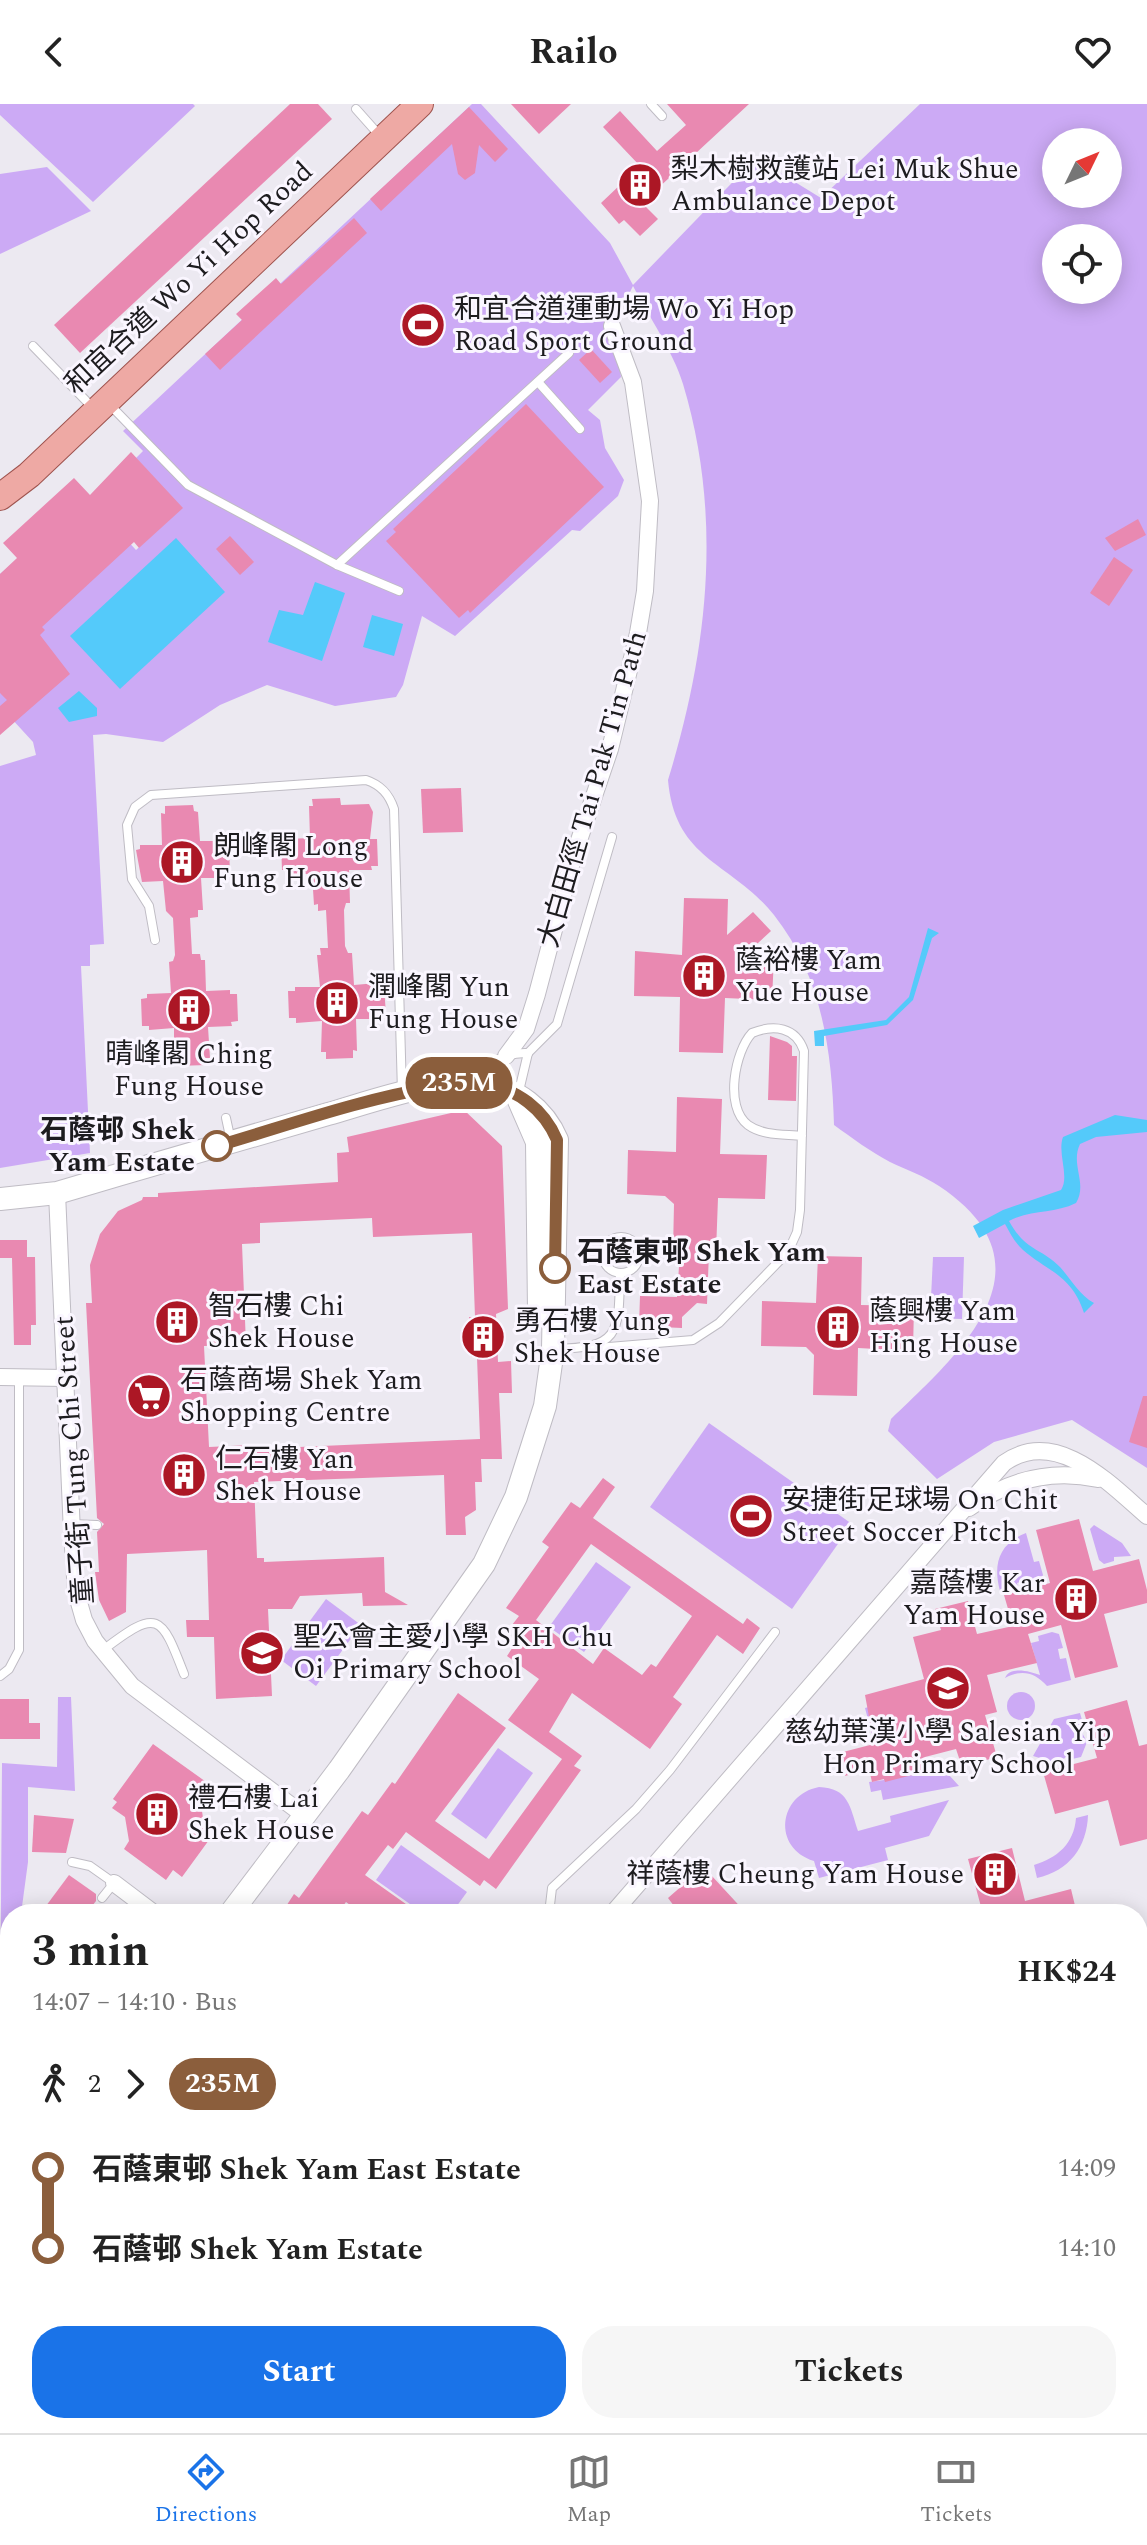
<!DOCTYPE html>
<meta charset="utf-8">
<style>
body{margin:0;font-family:Spectral,"Noto Sans TC",serif;background:#f6f6f6;color:#222;height:100vh;display:flex;flex-direction:column;font-size:30px;white-space:nowrap}
*{box-sizing:border-box;margin:0}
p{font-size:26px;color:#767676}
.icon{flex:none;width:44px;height:44px;fill:none;stroke:currentColor;stroke-width:2;stroke-linecap:round;stroke-linejoin:round}
.map{position:relative;flex:1;overflow:hidden}
.details{position:absolute;left:0px;top:1800px;width:1148px;height:530px;display:flex;flex-direction:column;background:#fff;border-radius:32px 32px 0 0;box-shadow:0 4px 20px #0003}
.details>*{flex:none}
.badge{padding:0 16px;border-radius:26px;font-size:28px;line-height:52px}
.needle{width:52px;rotate:47deg}
.tools{position:absolute;left:1042px;top:24px;display:grid;gap:16px}
.tools a{display:grid;place-items:center;width:80px;height:80px;border-radius:50%;background:#fff;box-shadow:0 4px 20px #0003;font-size:40px}
.map>.badge{position:absolute;translate:-50% -50%;box-shadow:0 0 0 4px #fff}
.legs{display:flex;align-items:center;gap:12px;height:88px;padding:0 32px;font-size:26px}
.legs p{margin-inline-start:auto}
.overview{display:flex;align-items:center;justify-content:space-between;height:136px;padding:0 32px}
h1{font-size:44px;font-weight:700;line-height:60px}
.primary-button{display:flex;gap:16px;margin-top:auto;padding:16px 32px}
.primary-button a{flex:1;height:92px;border-radius:32px;background:#1a73e8;color:#fff;font-size:32px;font-weight:700;line-height:92px;text-align:center}
.primary-button a+a{background:#f6f6f6;color:#222}
ul{padding:0 32px;list-style:none}
li{display:flex;align-items:center;gap:28px;height:80px;font-size:30px}
li i{display:grid;place-items:center;width:12px;height:100%;margin:0 10px;background:currentColor}
li i::after{content:'';width:20px;height:20px;margin:-10px;border:6px solid;border-radius:50%;background:#fff}
li p{margin-inline-start:auto}
li:first-child i{background:linear-gradient(#0000 50%,currentColor 0)}
li:last-child i{background:linear-gradient(currentColor 50%,#0000 0)}
header{display:flex;justify-content:space-between;align-items:center;height:104px;padding:0 32px;background:#fff;font-size:36px;font-weight:700}
.tab-bar{display:flex;justify-content:space-around;align-items:center;height:112px;border-top:2px solid #e0e0e0;background:#fff;font-size:22px;color:#767676}
.tab-bar a{display:grid;justify-items:center;gap:4px}
.tab-bar .selected{color:#1a73e8}
.map>svg:first-child{display:block}
.green{fill:#ccaaf5;fill-rule:evenodd}
.water{fill:#54cafa}
.building{fill:#e989b1;fill-rule:evenodd}
.lines{fill:none;stroke-linecap:round;stroke-linejoin:round}
.lane-casing{stroke:#bfbcc4;stroke-width:10}
.street-casing{stroke:#bfbcc4;stroke-width:18}
.secondary-casing{stroke:#bfbcc4;stroke-width:24}
.primary-casing{stroke:#9e534e;stroke-width:28}
.lane{stroke:#fff;stroke-width:8}
.street{stroke:#fff;stroke-width:16}
.secondary{stroke:#fff;stroke-width:22}
.primary{stroke:#eea9a4;stroke-width:26}
.line-1-casing{stroke:#fff;stroke-width:18}
.line-1{stroke:#8b5e3c;stroke-width:12}
.stop-1-dot{fill:#fff;stroke:#8b5e3c;stroke-width:4}
.labels{text-anchor:middle;dominant-baseline:central;stroke-width:6;stroke-linejoin:round;paint-order:stroke}
.poi-label{font-size:28px;fill:#1d1c1f;stroke:#faf6ff;text-anchor:start}
.street-label{font-size:28px;fill:#1d1c1f;stroke:#faf6ff}
.stop-label{font-size:28px;font-weight:bold;fill:#1d1c1f;stroke:#faf6ff;text-anchor:end}
</style>
<header><svg class="icon" aria-label="back" viewBox="0 0 24 24"><path d="M15 5l-7 7 7 7"/></svg>Railo<svg class="icon" aria-label="heart" viewBox="0 0 24 24"><path d="M12 20l-8-8c-3-5 5-10 8-4 3-6 11-1 8 4z"/></svg></header>
<div class="map">
<svg width="1147" height="2329" viewBox="0 0 1147 2329">
<rect width="100%" height="100%" fill="#ece9f1"/>
<g class="green">
<polygon points="0,0 193,0 195,2 93,98 0,11"/>
<path d="M472,0h9l129,139 23,42 123,-127 65,40 99,-94h227v1364l-75,-48 -78,22 -57,37 -49,-48 3,-12c70,-67 168,-153 48,-233 -15,-10 -32,-16 -49,-24 -19,-10 -38,-24 -56,-37 -2,-73 -12,-149 -60,-210 -42,-53 -99,-54 -106,-135 40,-130 55,-263 15,-396 -10,-33 -34,-67 -50,-98l-19,38 7,53 -33,33 12,10 5,28 19,32 -6,16 -38,35 -8,-1 -117,106 -33,-20 -19,69 -7,12 -61,9 -68,-21 -47,20 -57,37 -57,-8 -13,1 11,209 -14,1v21h-9l9,187 -90,15v-402l36,-11 -3,-13 -33,-36v-132l88,-76 48,52 46,-42 -46,-50 7,-7 -20,-20zM1056,38h52v52h-52zM1056,134h52v52h-52z"/>
<polygon points="47,63 91,107 0,150 0,70"/>
<polygon points="933,1153 964,1153 962,1215 930,1214"/>
<polygon points="709,1319 852,1420 792,1505 650,1403"/>
<polygon points="1094,1421 1122,1439 1131,1452 1114,1453 1114,1457 1104,1460 1099,1456 1090,1425"/>
<path d="M1026,1429l8,29 5,-1 4,14 -3,6 -14,4 -2,-4 -7,2 1,4 -18,4c-7,-26 -2,-47 26,-58z"/>
<polygon points="596,1458 631,1483 584,1548 549,1523"/>
<polygon points="326,1495 361,1521 316,1582 281,1556"/>
<path d="M1052,1528l7,2 4,14 -5,1 2,10 6,-1 5,22 -24,6c-12,-14 -26,-17 -42,-8 5,-12 24,-7 35,-3l-9,-32 8,-2 -1,-5z"/>
<circle cx="1021" cy="1602" r="14"/>
<polygon points="909,1592 928,1665 939,1660 959,1682 883,1696 881,1686 871,1688 869,1678 884,1676 865,1604"/>
<polygon points="58,1593 71,1593 75,1687 28,1683 28,1758 21,1810 10,1810 10,1922 0,1936 2,1659 57,1663"/>
<polygon points="1080,1609 1084,1623 1080,1625 1087,1638 1081,1653 1072,1655 1070,1651 1056,1659 1033,1652 1054,1615"/>
<polygon points="498,1644 533,1669 486,1735 451,1710"/>
<path d="M819,1683c30,1 31,20 39,44l33,-9 -1,-6 59,-16 -20,36 -44,12 3,12 -69,18 -5,-17c-42,-13 -36,-66 5,-74z"/>
<path d="M1088,1711c-1,32 -19,56 -51,63l-3,-13c23,-7 40,-21 42,-47z"/>
<polygon points="401,1741 467,1788 451,1810 424,1810 376,1776"/>
<polygon points="1147,2071 1147,2329 925,2329 939,2320 1138,2320 1138,2080"/>
<polygon points="10,2222 10,2303 0,2304 0,2223"/>
<polygon points="594,2320 666,2320 679,2329 593,2329"/>
</g>
<g class="water">
<polygon points="176,434 225,488 120,585 70,532"/>
<polygon points="315,478 345,489 322,557 268,538 279,506 303,511"/>
<polygon points="372,511 403,520 394,552 363,543"/>
<polygon points="79,587 97,604 97,612 69,618 58,604"/>
<polygon points="928,824 939,829 932,834 913,896 887,921 824,932 824,942 815,942 814,927 886,916 909,893"/>
<path d="M1115,1011l32,5v12l-51,5 -16,7c-10,21 8,39 -4,59 -22,11 -44,6 -67,18 17,31 31,26 51,46 11,12 19,28 34,36l-10,10c-12,-38 -37,-42 -61,-63 -8,-7 -13,-17 -18,-26l-26,14 -6,-12 30,-16 58,-20c9,-14 -4,-36 2,-53z"/>
</g>
<g class="building">
<polygon points="290,0 318,0 332,15 80,249 54,221"/>
<polygon points="511,0 571,0 539,30"/>
<polygon points="667,0 749,0 642,99 658,115 640,132 624,116 619,120 601,99 640,62 603,23 620,7 657,47 686,21"/>
<polygon points="469,3 508,45 495,58 479,41 475,69 465,76 458,70 452,40 381,107 370,95"/>
<polygon points="354,114 367,129 220,266 205,250 242,216 236,210 276,174 281,180"/>
<polygon points="591,245 612,268 600,279 579,256"/>
<polygon points="526,300 604,383 470,509 468,506 459,514 386,437 396,428 393,425"/>
<polygon points="131,348 183,404 139,444 134,438 42,523 45,526 40,531 70,570 0,631 0,602 7,596 0,589 0,470 17,454 3,439 74,374 90,391"/>
<polygon points="1138,415 1146,431 1115,447 1105,434"/>
<polygon points="230,432 254,458 240,471 216,445"/>
<polygon points="1114,453 1133,466 1109,502 1090,489"/>
<polygon points="461,684 463,728 423,729 421,685"/>
<polygon points="340,694 341,701 369,700 373,708 370,735 377,735 378,762 371,762 372,766 349,766 350,799 346,799 344,806 345,842 348,849 352,849 354,881 377,879 378,883 384,883 386,910 379,910 379,915 356,915 357,947 353,946 353,954 326,955 326,948 321,948 322,917 296,919 296,914 289,914 288,887 295,887 295,883 320,883 317,851 321,851 320,844 328,844 326,806 318,807 318,800 314,801 312,770 289,770 289,766 282,766 281,739 287,739 287,735 310,734 309,702 313,702 312,695"/>
<polygon points="193,701 194,707 198,708 200,737 223,737 222,741 229,741 230,770 224,770 224,774 201,774 203,806 198,806 198,813 190,814 192,850 200,850 201,856 205,856 206,887 230,886 230,890 237,890 238,917 231,918 232,922 208,923 210,954 205,954 206,961 178,962 178,955 174,956 174,924 149,926 149,922 142,922 141,895 147,894 147,890 171,889 169,858 173,857 175,851 173,814 166,807 163,777 142,778 136,746 140,745 140,741 162,741 161,709 165,710 165,702"/>
<polygon points="684,794 728,795 727,831 753,808 771,827 745,851 774,852 772,896 725,894 723,949 679,948 680,893 634,892 635,847 682,851"/>
<polygon points="770,932 787,938 792,942 792,952 797,952 796,997 768,996"/>
<polygon points="677,993 722,995 720,1050 767,1051 765,1095 718,1094 716,1148 709,1148 707,1200 697,1199 682,1213 682,1224 639,1222 640,1192 677,1193 680,1147 673,1147 674,1100 665,1092 627,1090 628,1046 676,1048"/>
<path d="M464,1006l38,36 6,163 -12,5 2,48 13,-1 1,32h-13l3,66h-21l1,23h-7l1,28 -11,7 1,18h-20l-2,-60 -190,7 3,76h7v4l120,-5 1,35 23,13 -45,1 -1,-13 -62,3 -8,13h-24l4,87 -56,3 -2,-62h-27l-1,-17h23l-2,-70 -80,4 -1,58 -17,9 -10,-21 -4,-28h4l-2,-40 7,-8 -7,-6 -11,-215h6l-2,-38 10,-31 18,-23 24,-11 1,-3h15v-4l180,-11 -1,-29 12,-1 -2,-15zM372,1114l1,19 99,-4 3,84h-6l2,40h6l3,82 -228,10v-4l-43,2 -5,-101 42,-1 -4,-101 18,-1v-20z"/>
<polygon points="0,1136 27,1136 27,1153 35,1153 36,1221 31,1221 31,1241 14,1241 12,1154 0,1154"/>
<polygon points="818,1152 862,1153 861,1201 914,1202 913,1247 858,1244 857,1292 813,1291 814,1251 806,1243 761,1242 762,1197 816,1199"/>
<polygon points="1143,1292 1147,1292 1147,1344 1129,1338"/>
<path d="M603,1374l12,9 -22,31 150,106 4,-6 13,10 -17,26 -26,-19 -44,62 9,7 -32,45 -78,-56 -23,39 33,24 -8,10 7,4 -85,119 -12,-9 -4,6 -74,-54 -13,17 -5,-4 -23,30 55,39h-58l-16,-12 -9,12h-56l13,-20 5,4 63,-87 6,4 24,-33 3,2 63,-91 48,35 -71,93 54,38 73,-100 -54,-39 31,-41 -32,-23 15,-23 -10,-8 7,-9 -13,-8 43,-61 -7,-5 29,-40 9,6zM591,1440l101,72 -36,51 -5,-3 -9,11 -38,-27 -11,16 -57,-44z"/>
<polygon points="1079,1415 1093,1467 1139,1455 1147,1486 1147,1499 1104,1510 1118,1563 1075,1574 1061,1521 1028,1530 1037,1559 987,1571 997,1608 985,1611 997,1653 962,1663 956,1645 925,1653 928,1667 885,1678 884,1675 872,1678 869,1665 845,1672 839,1649 874,1640 865,1591 924,1575 913,1533 941,1526 935,1505 968,1497 977,1530 1013,1522 1004,1491 1050,1479 1036,1426"/>
<polygon points="0,1595 29,1595 29,1619 40,1619 40,1635 0,1635"/>
<polygon points="1127,1596 1139,1642 1147,1640 1147,1735 1120,1742 1108,1696 1055,1710 1043,1668 1097,1654 1084,1608"/>
<polygon points="153,1640 209,1680 200,1693 203,1714 217,1725 182,1773 173,1766 166,1776 124,1745 129,1737 125,1713 112,1704 117,1698 113,1695"/>
<polygon points="34,1711 74,1715 66,1749 32,1748"/>
<polygon points="1012,1744 1025,1797 1071,1785 1077,1810 983,1810 968,1755"/>
<polygon points="691,1763 705,1778 711,1771 747,1810 680,1810 668,1794 684,1780 678,1775"/>
<polygon points="69,1771 96,1790 96,1797 86,1810 40,1810"/>
</g>
<g class="lines">
<g class="lane-casing">
<g id="lane">
<polyline points="651,0 662,12"/>
<polyline points="356,5 380,32"/>
<polyline points="33,242 94,305"/>
<polyline points="538,278 580,325"/>
<polyline points="109,300 188,381 337,461 399,487"/>
<polyline points="337,461 569,249"/>
<path d="M155,836l-6,-34 -17,-27 -5,-54 8,-18 16,-12 215,-15c15,5 23,14 28,29l8,283"/>
<polyline points="528,949 557,920 612,733"/>
<path d="M472,975c16,-15 32,-27 56,-26"/>
<polyline points="519,987 528,949"/>
<polyline points="226,1014 231,1037"/>
<circle cx="621" cy="1151" r="18"/>
<path d="M597,1244l96,-8 26,-17 69,-71 9,-20 3,-22 4,-159c-8,-24 -30,-27 -52,-18 -17,18 -28,74 -4,92 15,11 37,9 54,11"/>
<path d="M554,1245c65,-1 65,-14 66,-75"/>
<polyline points="72,1420 97,1421"/>
<path d="M103,1546c55,-42 58,-36 81,24"/>
<polyline points="0,1572 9,1565 19,1546 19,1273"/>
<polyline points="72,1758 90,1762 114,1779 102,1794"/>
<polyline points="554,1810 550,1801 552,1784 636,1705 670,1666 775,1528"/>
<polyline points="350,2329 350,2320"/>
</g>
</g>
<g class="street-casing">
<g id="street">
<polyline points="506,952 526,925 537,890 573,754 610,645 638,529 645,487 650,397 633,278 612,222"/>
<polyline points="57,1089 72,1429 76,1488 84,1516 95,1537 132,1582 305,1712"/>
<polyline points="0,1273 66,1274"/>
<path d="M969,1404c39,-28 83,-39 129,-29"/>
<polyline points="114,1779 155,1810"/>
<path d="M612,1810l392,-451c52,-37 106,21 143,53"/>
<polyline points="0,1984 10,1971"/>
<polyline points="0,2174 10,2170"/>
<polyline points="463,2329 467,2320"/>
</g>
</g>
<g class="secondary-casing">
<g id="secondary">
<polyline points="517,992 537,1038 539,1207"/>
<path d="M0,1095l57,-6c90,-27 180,-53 271,-79 39,-11 115,-38 155,-31 34,6 61,26 74,57l-4,209 -8,57 -29,91 -32,67 -145,206 -109,144"/>
<polyline points="172,2320 173,2329"/>
</g>
</g>
<g class="primary-casing">
<polyline id="primary" points="0,393 29,371 420,0"/>
</g>
<use href="#lane" class="lane"/>
<use href="#street" class="street"/>
<use href="#secondary" class="secondary"/>
<use href="#primary" class="primary"/>
</g>
<g class="lines">
<g class="line-1-casing">
<path id="line-1" d="M217,1042c72,-21 144,-47 218,-59 16,-2 32,-7 48,-4 34,6 61,26 74,57l-2,128"/>
</g>
<use href="#line-1" class="line-1"/>
</g>
<defs>
<g id="building-disc" transform="scale(2.3)"><circle r="9.5" fill="#ac1725" stroke="#faf6ff"/><path d="M-4-6H4V6H1V3H-1V6H-4ZM-2.5-4.3h1.7v1.8h-1.7ZM.8-4.3h1.7v1.8H.8ZM-2.5-1h1.7V.8h-1.7ZM.8-1h1.7V.8H.8Z" fill="#fff"/></g>
<g id="stadium-disc" transform="scale(2.3)"><circle r="9.5" fill="#ac1725" stroke="#faf6ff"/><path d="M0-5a6.5 5 0 1 0 0 10a6.5 5 0 1 0 0-10ZM-3.5-1.8h7v3.6h-7Z" fill="#fff"/></g>
<g id="supermarket-disc" transform="scale(2.3)"><circle r="9.5" fill="#ac1725" stroke="#faf6ff"/><path d="M-6-5.5h2.5l.6 2H6L4.5 2H-2.5L-4.4-4H-6ZM-1.5 3.2a1.3 1.3 0 1 0 .1 0ZM3 3.2a1.3 1.3 0 1 0 .1 0Z" fill="#fff"/></g>
<g id="school-disc" transform="scale(2.3)"><circle r="9.5" fill="#ac1725" stroke="#faf6ff"/><path d="M0-5L7-2L0 1L-7-2ZM-4 1L0 2.5L4 1V4Q0 6-4 4Z" fill="#fff"/></g>
</defs>
<g fill-rule="evenodd">
<use href="#building-disc" x="640" y="81"/>
<use href="#stadium-disc" x="423" y="221"/>
<use href="#building-disc" x="182" y="758"/>
<use href="#building-disc" x="704" y="872"/>
<use href="#building-disc" x="337" y="899"/>
<use href="#building-disc" x="189" y="906"/>
<use href="#building-disc" x="177" y="1218"/>
<use href="#building-disc" x="838" y="1223"/>
<use href="#building-disc" x="483" y="1233"/>
<use href="#supermarket-disc" x="149" y="1292"/>
<use href="#building-disc" x="184" y="1371"/>
<use href="#stadium-disc" x="751" y="1412"/>
<use href="#building-disc" x="1076" y="1495"/>
<use href="#school-disc" x="262" y="1549"/>
<use href="#school-disc" x="948" y="1584"/>
<use href="#building-disc" x="157" y="1710"/>
<use href="#building-disc" x="995" y="1770"/>
</g>
<g class="stop-1-dot">
<circle cx="217" cy="1042" r="14"/>
<circle cx="555" cy="1164" r="14"/>
</g>
<g class="labels">
<g class="poi-label">
<text x="671" y="65">梨木樹救護站 Lei Muk Shue<tspan x="671" dy="32">Ambulance Depot</tspan></text>
<text x="454" y="205">和宜合道運動場 Wo Yi Hop<tspan x="454" dy="32">Road Sport Ground</tspan></text>
<text x="213" y="742">朗峰閣 Long<tspan x="213" dy="32">Fung House</tspan></text>
<text x="735" y="856">蔭裕樓 Yam<tspan x="735" dy="32">Yue House</tspan></text>
<text x="368" y="883">潤峰閣 Yun<tspan x="368" dy="32">Fung House</tspan></text>
<text x="189" y="950" text-anchor="middle">晴峰閣 Ching<tspan x="189" dy="32">Fung House</tspan></text>
<text x="208" y="1202">智石樓 Chi<tspan x="208" dy="32">Shek House</tspan></text>
<text x="869" y="1207">蔭興樓 Yam<tspan x="869" dy="32">Hing House</tspan></text>
<text x="514" y="1217">勇石樓 Yung<tspan x="514" dy="32">Shek House</tspan></text>
<text x="180" y="1276">石蔭商場 Shek Yam<tspan x="180" dy="32">Shopping Centre</tspan></text>
<text x="215" y="1355">仁石樓 Yan<tspan x="215" dy="32">Shek House</tspan></text>
<text x="782" y="1396">安捷街足球場 On Chit<tspan x="782" dy="32">Street Soccer Pitch</tspan></text>
<text x="1045" y="1479" text-anchor="end">嘉蔭樓 Kar<tspan x="1045" dy="32">Yam House</tspan></text>
<text x="293" y="1533">聖公會主愛小學 SKH Chu<tspan x="293" dy="32">Oi Primary School</tspan></text>
<text x="948" y="1628" text-anchor="middle">慈幼葉漢小學 Salesian Yip<tspan x="948" dy="32">Hon Primary School</tspan></text>
<text x="188" y="1694">禮石樓 Lai<tspan x="188" dy="32">Shek House</tspan></text>
<text x="964" y="1770" text-anchor="end">祥蔭樓 Cheung Yam House</text>
</g>
<g class="street-label">
<text transform="translate(189 174) rotate(-43)">和宜合道 Wo Yi Hop Road</text>
<text transform="translate(593 685) rotate(-74)">大白田徑 Tai Pak Tin Path</text>
<text transform="translate(74 1356) rotate(-94)">童子街 Tung Chi Street</text>
</g>
<g class="stop-label">
<text x="195" y="1026">石蔭邨 Shek<tspan x="195" dy="32">Yam Estate</tspan></text>
<text x="577" y="1148" text-anchor="start">石蔭東邨 Shek Yam<tspan x="577" dy="32">East Estate</tspan></text>
</g>
</g>
</svg>
<div class="tools">
<a><svg class="needle" viewBox="-14 -14 28 28"><path d="M0-13l5 13h-10z" fill="#e53935"/><path d="M0 13l5-13h-10z" fill="#767676"/></svg></a>
<a><svg class="icon" aria-label="locate" viewBox="0 0 24 24"><circle cx="12" cy="12" r="6"/><path d="M12 2v4M12 18v4M2 12h4M18 12h4"/></svg></a>
</div>
<b class="badge" style="left:459px;top:979px;background:#8b5e3c;color:#fff">235M</b>
<section class="details">
<div class="overview"><div><h1>3 min</h1><p>14:07 – 14:10 · Bus</p></div><b>HK$24</b></div>
<div class="legs"><svg class="icon" aria-label="walk" viewBox="0 0 24 24"><circle cx="13" cy="4" r="2"/><path d="M13 8l-2 6 4 7M11 14l-3 7M7 12l3-4h3l4 4"/></svg>2<svg class="icon" aria-label="forward" viewBox="0 0 24 24"><path d="M9 5l7 7-7 7"/></svg><b class="badge" style="background:#8b5e3c;color:#fff">235M</b></div>
<ul>
<li><i style="color:#8b5e3c"></i><b>石蔭東邨 Shek Yam East Estate</b><p>14:09</p></li>
<li><i style="color:#8b5e3c"></i><b>石蔭邨 Shek Yam Estate</b><p>14:10</p></li>
</ul>
<div class="primary-button"><a>Start</a><a>Tickets</a></div>
</section>
</div>
<nav class="tab-bar">
<a class="selected"><svg class="icon" aria-label="directions" viewBox="0 0 24 24"><path d="M12 3l9 9-9 9-9-9zM9 14v-3h6M13 9l2 2-2 2"/></svg>Directions</a>
<a><svg class="icon" aria-label="map" viewBox="0 0 24 24"><path d="M3 6l6-2 6 2 6-2v14l-6 2-6-2-6 2zM9 4v14M15 6v14"/></svg>Map</a>
<a><svg class="icon" aria-label="tickets" viewBox="0 0 24 24"><path d="M3 7h18v10H3zM15 7v10"/></svg>Tickets</a>
</nav>
